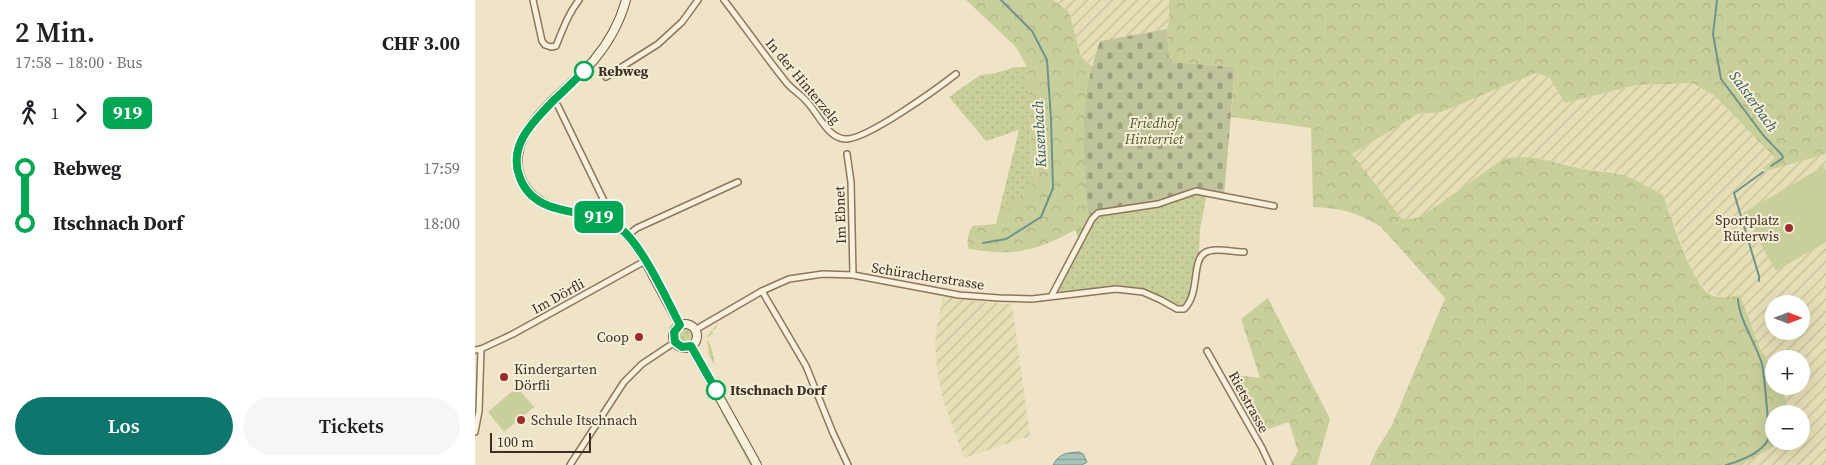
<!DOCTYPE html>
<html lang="de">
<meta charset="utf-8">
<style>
body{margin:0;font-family:"Source Serif 4",serif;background:#f6f6f6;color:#202124;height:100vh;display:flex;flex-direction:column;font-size:19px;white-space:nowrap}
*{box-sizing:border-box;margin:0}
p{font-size:16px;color:#757577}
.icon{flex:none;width:28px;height:28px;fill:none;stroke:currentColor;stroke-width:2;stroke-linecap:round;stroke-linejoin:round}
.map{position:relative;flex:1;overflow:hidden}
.drawer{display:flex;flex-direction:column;background:#fff;width:475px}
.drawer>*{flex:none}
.badge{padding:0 10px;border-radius:8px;font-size:18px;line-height:32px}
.needle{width:32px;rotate:90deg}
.tools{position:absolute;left:1290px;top:295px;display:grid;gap:10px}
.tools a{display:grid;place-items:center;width:45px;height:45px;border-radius:50%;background:#fff;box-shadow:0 5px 20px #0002;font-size:25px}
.scale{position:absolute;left:15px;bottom:12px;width:101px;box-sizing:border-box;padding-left:5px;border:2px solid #3d2e20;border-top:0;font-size:14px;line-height:18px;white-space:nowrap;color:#3d2e20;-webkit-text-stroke:4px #f7eed8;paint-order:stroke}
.map>.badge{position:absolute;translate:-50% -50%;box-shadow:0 0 0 2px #fff}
.legs{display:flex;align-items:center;gap:8px;height:55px;padding:0 15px;font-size:16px}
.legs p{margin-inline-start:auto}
.overview{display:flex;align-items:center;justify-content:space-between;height:85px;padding:0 15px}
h1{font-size:28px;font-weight:600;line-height:38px}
.cta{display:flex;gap:10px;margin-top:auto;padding:10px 15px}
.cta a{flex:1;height:58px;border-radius:30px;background:#0f766e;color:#fff;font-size:20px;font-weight:600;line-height:58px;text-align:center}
.cta a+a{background:#f6f6f6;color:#202124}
ul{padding:0 15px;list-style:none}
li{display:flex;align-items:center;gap:18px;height:55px;font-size:19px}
li i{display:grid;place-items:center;width:8px;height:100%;margin:0 6px;background:currentColor}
li i::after{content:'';width:12px;height:12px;margin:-6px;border:4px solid;border-radius:50%;background:#fff}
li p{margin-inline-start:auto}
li:first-child i{background:linear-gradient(#0000 50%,currentColor 0)}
li:last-child i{background:linear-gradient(currentColor 50%,#0000 0)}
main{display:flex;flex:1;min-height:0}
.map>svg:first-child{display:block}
.farmland{fill:url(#farmland-furrows);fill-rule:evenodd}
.grass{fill:url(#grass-dots)}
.forest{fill:url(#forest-crowns)}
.cemetery{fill:url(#cemetery-stones)}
.park{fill:#c9cf9b}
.water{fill:url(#water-rules);stroke:#6f938a}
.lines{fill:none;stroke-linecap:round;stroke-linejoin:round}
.stream{stroke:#6f938a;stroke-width:2}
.minor-casing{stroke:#8d765c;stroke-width:8}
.secondary-casing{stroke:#6f573f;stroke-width:10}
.minor{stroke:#faf1dc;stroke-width:5}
.secondary{stroke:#faf1dc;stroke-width:8}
.line-1-casing{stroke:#fff;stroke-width:11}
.line-1{stroke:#00a651;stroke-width:8}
.stop-1-dot{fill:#fff;stroke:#00a651;stroke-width:2.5}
.poi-dot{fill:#9e2a2b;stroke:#f7eed8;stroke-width:2}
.labels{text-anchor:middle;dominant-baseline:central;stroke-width:4;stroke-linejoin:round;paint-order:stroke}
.stop-label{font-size:14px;font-weight:bold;fill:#3d2e20;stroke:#f7eed8;text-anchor:start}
.street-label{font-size:14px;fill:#3d2e20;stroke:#f7eed8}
.park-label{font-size:14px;font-style:italic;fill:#4d5a26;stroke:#f7eed8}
.poi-label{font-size:14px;fill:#3d2e20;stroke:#f7eed8;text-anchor:end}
.water-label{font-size:15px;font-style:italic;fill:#2f5d5a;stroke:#f7eed8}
</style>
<main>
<section class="drawer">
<div class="overview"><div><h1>2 Min.</h1><p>17:58 – 18:00 · Bus</p></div><b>CHF 3.00</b></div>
<div class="legs"><svg class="icon" aria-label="walk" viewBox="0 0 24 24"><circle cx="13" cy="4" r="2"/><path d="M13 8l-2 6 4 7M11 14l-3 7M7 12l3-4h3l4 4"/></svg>1<svg class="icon" aria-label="forward" viewBox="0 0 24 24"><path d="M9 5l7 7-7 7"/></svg><b class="badge" style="background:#00a651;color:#fff">919</b></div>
<ul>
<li><i style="color:#00a651"></i><b>Rebweg</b><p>17:59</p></li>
<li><i style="color:#00a651"></i><b>Itschnach Dorf</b><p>18:00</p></li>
</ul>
<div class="cta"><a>Los</a><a>Tickets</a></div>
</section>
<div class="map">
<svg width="1351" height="465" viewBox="0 0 1351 465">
<defs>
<pattern id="farmland-furrows" width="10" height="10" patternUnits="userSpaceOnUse" patternTransform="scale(1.25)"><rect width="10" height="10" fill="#e6deb5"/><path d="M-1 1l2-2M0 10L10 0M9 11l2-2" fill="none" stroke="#c6bf9b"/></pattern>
<pattern id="grass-dots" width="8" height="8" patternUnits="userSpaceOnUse" patternTransform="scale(1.25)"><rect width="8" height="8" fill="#c9cf9b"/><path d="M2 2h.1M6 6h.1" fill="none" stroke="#aeb285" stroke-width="1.8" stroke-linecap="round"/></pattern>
<pattern id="forest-crowns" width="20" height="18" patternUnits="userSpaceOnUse" patternTransform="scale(1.25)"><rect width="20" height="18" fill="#c9cf9b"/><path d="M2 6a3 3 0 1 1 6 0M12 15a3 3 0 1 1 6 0" fill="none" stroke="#aeb285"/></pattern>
<pattern id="cemetery-stones" width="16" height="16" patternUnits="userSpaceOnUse" patternTransform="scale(1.25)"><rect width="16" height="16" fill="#bfc49a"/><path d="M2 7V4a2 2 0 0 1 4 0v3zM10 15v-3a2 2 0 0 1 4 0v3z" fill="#9ca07d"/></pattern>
<pattern id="water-rules" width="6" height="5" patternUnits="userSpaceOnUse" patternTransform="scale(1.25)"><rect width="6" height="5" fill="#a9c4bc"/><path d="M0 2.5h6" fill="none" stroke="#8ba098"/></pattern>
</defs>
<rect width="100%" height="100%" fill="#f0e4c8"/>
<g class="farmland">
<polygon points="578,0 694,0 694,23 692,29 625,41 616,65 606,57 594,13"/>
<path d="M1061,73l13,4 16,26 71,-18 57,-2 22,13 60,62 -12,11 7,1 56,-16v311h-84l40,-24h19v-27h-11l-9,-28h20v-27h-27v10l-14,-20 -20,-54 -12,3 -18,-4 -16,-17 -31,-82 -34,-17 -16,-6 -29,-3 -27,-7 -54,-3 -78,55 -7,4 -16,1 -51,-65 67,-40 23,-2zM1299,304h27v27h-27z"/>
<polygon points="468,296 517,303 537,304 555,436 489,458 467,397 462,369 460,347 462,326"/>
</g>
<g class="grass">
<polygon points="540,67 552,67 558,182 521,224 544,130 511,141 474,97 505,75 521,73"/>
<polygon points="712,193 732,193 725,229 724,258 713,305 702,309 668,292 641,289 577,295 623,213"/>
<polygon points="244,322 240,330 239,329 237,331 238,333 232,338 237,350 240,365 234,355 232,336"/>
<circle cx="210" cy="335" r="7"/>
<polygon points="244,408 249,414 277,465 275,465"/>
</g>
<g class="forest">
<path d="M491,0h87l16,12 12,45 30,25 -13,131 -14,23 -6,1 -3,-7c-40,22 -61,26 -106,19 -3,-6 -1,-18 4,-23l23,-2 37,-43 -6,-114 -11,-20z"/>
<path d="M694,0h657v154l-56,16 -8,-1 13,-11 -60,-62 -22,-13 -57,2 -71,18 -16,-26 -13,-4 -95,39 -23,2 -66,40 50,65 16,-1 7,-4 78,-55c28,-6 54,5 80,10 16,3 30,2 45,8 12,5 24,12 35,18 9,23 27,86 46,99 9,5 22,3 31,1l20,54 14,20v17h7l9,28h-16v27h8l-40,24h-372l6,-14 16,-26 53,-127 -64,-71c-24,-15 -41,-19 -68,-20l-2,-79 -80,-11 4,-50 -66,-5 -2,-33 2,-6z"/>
<polygon points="793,298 855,419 842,465 815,465 823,451 814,422 785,432 754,374 785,378 766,319"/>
</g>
<path class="cemetery" d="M692,29l2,33 66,5 -11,129 -28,-5 -38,13 -56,7 -10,8 -4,-8c-5,-59 -9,-114 12,-170z"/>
<g class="park">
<polygon points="1349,166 1351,170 1351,242 1301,271 1268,213"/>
<polygon points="42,387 59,407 29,432 13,412"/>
</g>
<path class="water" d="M604,452l4,2 4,8 -5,3h-29c7,-12 13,-12 26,-13z"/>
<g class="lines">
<g class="stream">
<polyline points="1242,0 1238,34 1246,79 1288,135 1307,155 1308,158 1296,166"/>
<polyline points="508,243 531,239 566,217 578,188 576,119 572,60 557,31 526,0"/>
<polyline points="1284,281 1284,276 1259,193 1288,172"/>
<path d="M1251,465c14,-4 34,-11 42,-25 2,-6 -4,-67 -6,-76 -6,-21 -23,-44 -24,-65"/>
</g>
<g class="minor-casing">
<g id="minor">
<path d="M58,0l9,41 3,4 6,2 5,-1c7,-17 12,-32 23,-46"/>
<path d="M249,0c21,27 41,56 62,82 6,8 16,13 22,21 11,12 20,35 37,36 20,2 93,-51 111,-65"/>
<polyline points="131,77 183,44 207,22 223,0"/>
<polyline points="79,101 83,106 133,209 133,221"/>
<polyline points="372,154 376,182 378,275"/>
<polyline points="153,235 162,228 263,182"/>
<polyline points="287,291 331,366 358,433 373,465"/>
<polyline points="577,295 617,219 623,213 683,204 721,191 799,206"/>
<path d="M220,330l67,-39 27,-12 34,-5 30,1 106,20 40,3 33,1 84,-10 27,3 18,8 16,9h7c18,-17 5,-53 25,-58 10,-3 24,1 35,1"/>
<polyline points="0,350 6,349 38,334 170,261"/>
<polyline points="732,351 787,448 795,465"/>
<polyline points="0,432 4,411 6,349"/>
<polyline points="95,465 149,382 167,364 200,342"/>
</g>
</g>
<g class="secondary-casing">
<g id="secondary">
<path d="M151,0c-6,22 -17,42 -32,60 -23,27 -73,59 -76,96 -3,27 16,47 42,53 12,3 25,4 37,8 11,3 21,9 29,17 10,9 17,23 23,34 10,19 20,38 31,57"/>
<circle cx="210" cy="336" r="12"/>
<polyline points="216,346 282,465"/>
</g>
</g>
<use href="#minor" class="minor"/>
<use href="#secondary" class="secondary"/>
</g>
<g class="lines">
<g class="line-1-casing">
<path id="line-1" d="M109,71c-10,10 -20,20 -30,29 -20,21 -47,45 -34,78 5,13 16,23 29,28 24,9 50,6 72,23 21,16 46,71 59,96l-6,7 1,10 7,5 9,-1 25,44"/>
</g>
<use href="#line-1" class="line-1"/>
</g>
<g class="stop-1-dot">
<circle cx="109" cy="71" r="9"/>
<circle cx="241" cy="390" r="9"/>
</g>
<g class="poi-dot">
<circle cx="1314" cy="228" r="5"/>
<circle cx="164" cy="337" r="5"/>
<circle cx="29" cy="377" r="5"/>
<circle cx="46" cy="420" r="5"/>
</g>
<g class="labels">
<g class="stop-label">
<text x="123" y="71">Rebweg</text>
<text x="255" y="390">Itschnach Dorf</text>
</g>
<g class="street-label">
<text transform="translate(328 81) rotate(50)">In der Hinterzelg</text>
<text transform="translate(365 215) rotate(-92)">Im Ebnet</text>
<text transform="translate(453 276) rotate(9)">Schüracherstrasse</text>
<text transform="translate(83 296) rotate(-29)">Im Dörfli</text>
<text transform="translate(774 402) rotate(61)">Rietstrasse</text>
</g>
<g class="park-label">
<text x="679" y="123">Friedhof<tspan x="679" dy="16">Hinterriet</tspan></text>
</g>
<g class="poi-label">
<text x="1304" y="220">Sportplatz<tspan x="1304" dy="16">Rüterwis</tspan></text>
<text x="154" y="337">Coop</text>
<text x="39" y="369" text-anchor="start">Kindergarten<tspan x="39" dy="16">Dörfli</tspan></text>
<text x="56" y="420" text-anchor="start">Schule Itschnach</text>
</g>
<g class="water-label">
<text transform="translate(1279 101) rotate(54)">Salsterbach</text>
<text transform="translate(564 134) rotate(-93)">Kusenbach</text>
</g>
</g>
</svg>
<div class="tools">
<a><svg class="needle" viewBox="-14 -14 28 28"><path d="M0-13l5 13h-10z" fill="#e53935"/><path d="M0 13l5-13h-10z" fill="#757577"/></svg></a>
<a>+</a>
<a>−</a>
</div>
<div class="scale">100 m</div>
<b class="badge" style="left:124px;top:217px;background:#00a651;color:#fff">919</b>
</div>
</main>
